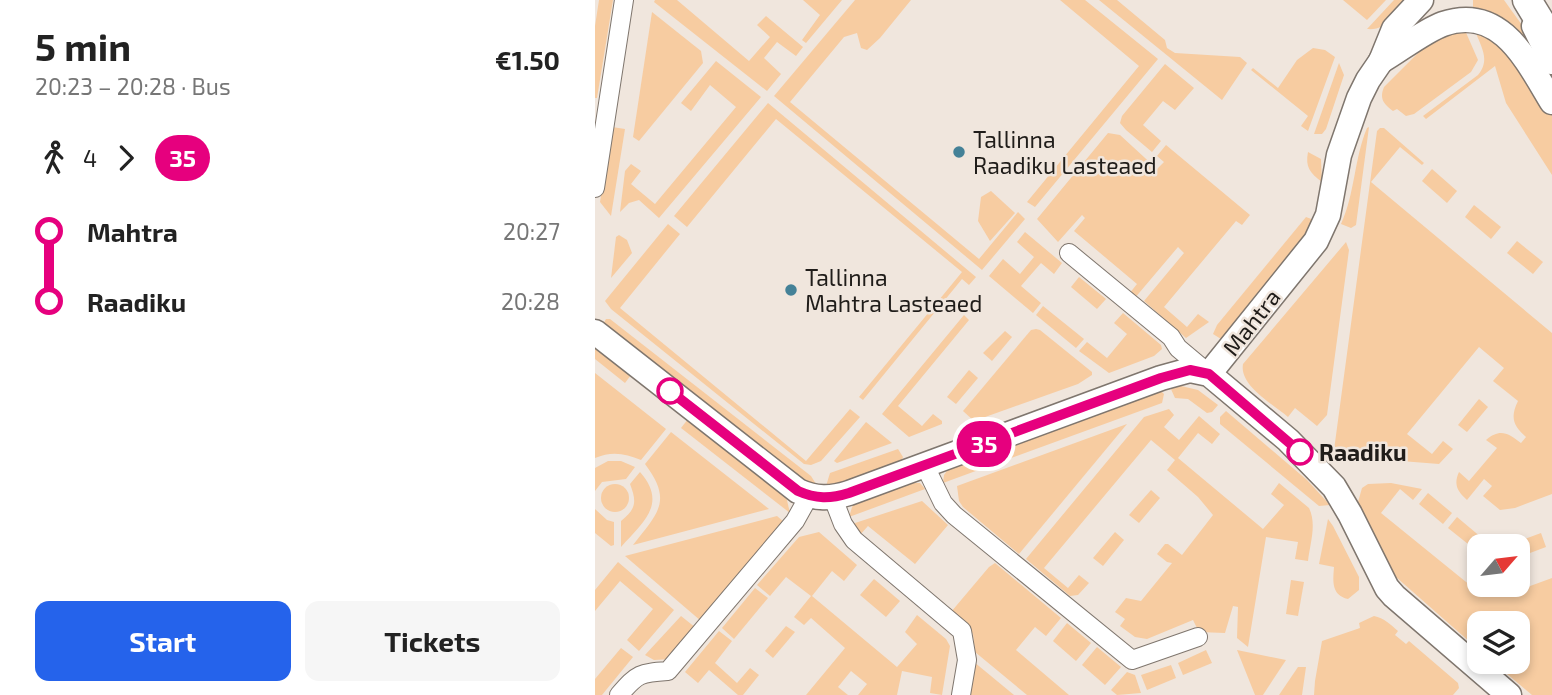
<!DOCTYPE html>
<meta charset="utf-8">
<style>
body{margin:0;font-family:"Exo 2",sans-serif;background:#f6f6f6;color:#222;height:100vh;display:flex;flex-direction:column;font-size:26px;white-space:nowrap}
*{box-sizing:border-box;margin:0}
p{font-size:23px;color:#767676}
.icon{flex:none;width:38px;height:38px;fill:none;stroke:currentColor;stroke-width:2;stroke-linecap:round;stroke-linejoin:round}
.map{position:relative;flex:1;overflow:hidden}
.sheet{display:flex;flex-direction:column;background:#fff;width:595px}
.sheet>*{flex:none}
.badge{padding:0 14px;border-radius:23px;font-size:24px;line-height:46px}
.needle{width:46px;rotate:62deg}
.fabs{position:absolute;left:872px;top:534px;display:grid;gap:14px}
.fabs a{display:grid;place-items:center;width:63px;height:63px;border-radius:14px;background:#fff;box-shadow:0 4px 10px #0003;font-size:35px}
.map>.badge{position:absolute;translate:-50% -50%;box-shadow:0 0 0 4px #fff}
.legs{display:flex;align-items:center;gap:10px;height:77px;padding:0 35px;font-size:23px}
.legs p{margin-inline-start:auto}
.summary{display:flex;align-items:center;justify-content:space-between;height:119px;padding:0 35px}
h1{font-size:38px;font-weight:700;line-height:52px}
.action{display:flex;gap:14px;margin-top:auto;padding:14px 35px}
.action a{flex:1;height:80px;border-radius:14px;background:#2563eb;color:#fff;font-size:28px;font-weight:700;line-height:80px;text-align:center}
.action a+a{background:#f6f6f6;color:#222}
ul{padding:0 35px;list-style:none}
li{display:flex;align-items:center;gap:24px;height:70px;font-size:26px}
li i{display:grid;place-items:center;width:10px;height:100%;margin:0 9px;background:currentColor}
li i::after{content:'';width:18px;height:18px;margin:-9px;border:5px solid;border-radius:50%;background:#fff}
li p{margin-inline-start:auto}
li:first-child i{background:linear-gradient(#0000 50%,currentColor 0)}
li:last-child i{background:linear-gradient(currentColor 50%,#0000 0)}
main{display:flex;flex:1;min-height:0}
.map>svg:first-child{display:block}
.green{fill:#f7cca1}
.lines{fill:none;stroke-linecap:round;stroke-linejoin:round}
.street-casing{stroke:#7f766e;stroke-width:20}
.secondary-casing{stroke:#7f766e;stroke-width:27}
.primary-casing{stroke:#7f766e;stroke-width:31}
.street{stroke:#fff;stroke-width:18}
.secondary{stroke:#fff;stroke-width:24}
.primary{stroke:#fff;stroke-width:28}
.line-1-casing{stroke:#fff;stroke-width:16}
.line-1{stroke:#e6007e;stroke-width:10}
.poi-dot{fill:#448197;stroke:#f0e6dd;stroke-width:2.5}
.stop-1-dot{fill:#fff;stroke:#e6007e;stroke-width:3.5}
.labels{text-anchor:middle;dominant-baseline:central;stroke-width:5;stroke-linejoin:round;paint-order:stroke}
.poi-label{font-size:23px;fill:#201d1a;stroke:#f0e6dd;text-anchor:start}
.street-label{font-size:23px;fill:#201d1a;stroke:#f0e6dd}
.stop-label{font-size:23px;font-weight:bold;fill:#201d1a;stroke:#f0e6dd;text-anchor:start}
</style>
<main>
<section class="sheet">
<div class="summary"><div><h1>5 min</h1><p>20:23 – 20:28 · Bus</p></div><b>€1.50</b></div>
<div class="legs"><svg class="icon" aria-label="walk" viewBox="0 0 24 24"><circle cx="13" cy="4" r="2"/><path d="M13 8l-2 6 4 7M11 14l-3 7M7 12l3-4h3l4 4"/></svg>4<svg class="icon" aria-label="forward" viewBox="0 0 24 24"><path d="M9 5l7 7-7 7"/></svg><b class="badge" style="background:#e6007e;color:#fff">35</b></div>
<ul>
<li><i style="color:#e6007e"></i><b>Mahtra</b><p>20:27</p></li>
<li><i style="color:#e6007e"></i><b>Raadiku</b><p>20:28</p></li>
</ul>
<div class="action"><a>Start</a><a>Tickets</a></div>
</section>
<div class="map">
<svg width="957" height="695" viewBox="0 0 957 695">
<rect width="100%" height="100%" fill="#f0e6dd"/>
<g class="green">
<polygon points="4,0 18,0 2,98 0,98 0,26"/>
<polygon points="60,0 82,0 154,61 175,37 162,25 171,16 208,47 201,56 182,42 169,58 186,74 172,91 59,2"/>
<polygon points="208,0 247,0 211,43 207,40 225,15"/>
<polygon points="260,0 316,0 285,38 272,50 266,48 262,33 249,37 195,102 384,259 423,212 430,219 387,270 179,96"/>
<polygon points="465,0 490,0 563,59 440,207 432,202 544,66"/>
<polygon points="504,0 522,0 570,40 572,48 580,53 645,57 652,63 627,100"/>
<polygon points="748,0 791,0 772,20"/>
<path d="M799,0h17c-13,13 -24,31 -44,29z"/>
<path d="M878,0h31c16,23 48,61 48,89l-79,-78z"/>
<polygon points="57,12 106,51 108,63 44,141 38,137"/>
<path d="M869,28l14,32 -7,12 -57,42 -8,2 -9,-7 -4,2c-9,-7 -14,-12 -9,-24l48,-48z"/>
<path d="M889,31l36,33 32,52v59l-46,-72 -11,-37 -69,53 -3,-3 55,-41c12,-15 4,-26 -2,-42z"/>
<polygon points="718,48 730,50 740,57 713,131 706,126 713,116 656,70 658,68 683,88 702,60"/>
<polygon points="121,61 166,97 64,218 44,200 34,203 25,212 30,171 36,164 46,171 36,184 60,204 141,107 115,85 96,111 86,103"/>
<polygon points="744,63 749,75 731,129 727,134 719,134"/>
<polygon points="570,64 599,88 580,110 568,101 548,125 566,141 557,152 531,130 525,123 527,116"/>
<polygon points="173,103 381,277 374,285 367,279 268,400 264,397 367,272 181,119 92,227 79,216"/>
<polygon points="17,127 30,129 16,216 5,202"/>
<path d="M774,127l-13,98 -5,3 -10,-4c14,-30 13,-65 26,-96z"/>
<path d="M785,128h4l40,35 -2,2 -22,-18 -29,35 181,151v161l-37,14 -15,2 -17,-14 9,-10 -8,-7 -17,21c-9,-8 -14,-15 -8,-28l10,9 28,-33 -11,-8c14,-12 22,-7 35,3l5,-6c-13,-11 -16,-20 -8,-36l-25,-20 11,-13 -25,-21 -72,87 25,20 11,-13 10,8 -14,15 -76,-6 -9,4h-10l-7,-5 -3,-7 43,-319z"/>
<polygon points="513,133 525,135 562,169 569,162 562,156 571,145 655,215 647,225 641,221 569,307 592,327 603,314 614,322 591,338 549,301 589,253 583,247 539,299 534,294 542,284 479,231 490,218 487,215 463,242 442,219"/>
<path d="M713,152l13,7 1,23c-12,-9 -17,-15 -14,-30z"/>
<polygon points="837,169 862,191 852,203 827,181"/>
<polygon points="396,191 420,213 395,241 383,221 386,197"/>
<polygon points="879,205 906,227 896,239 870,217"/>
<polygon points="711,217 719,220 709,240 626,339 618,334 622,325"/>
<polygon points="73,224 85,234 25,308 211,461 255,409 265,417 226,461 216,465 209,464 16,309 10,301"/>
<polygon points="430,232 467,263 459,274 446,263 426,286 446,303 438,313 394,276 408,259 425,274 439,257 422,242"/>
<polygon points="24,235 32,240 37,253 16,278 21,237"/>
<polygon points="922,241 948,262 938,274 912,253"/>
<path d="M751,242l3,8 -22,165 -10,11 -22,-18 -7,9c-15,-13 -49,-31 -45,-53z"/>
<polygon points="484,277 511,299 502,309 476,287"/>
<polygon points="448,306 489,339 481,348 441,315"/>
<polygon points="528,313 566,345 567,349 559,356 514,373 484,351 492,342 512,358 532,334 519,323"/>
<polygon points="369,315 374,320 303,406 327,426 338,414 347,421 347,424 314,437 287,414"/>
<polygon points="11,319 15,319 216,476 221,484 208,481 8,324"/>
<polygon points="441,329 445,330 497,372 497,375 483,384 379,421 368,411 436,330"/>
<polygon points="410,331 417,337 397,361 388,353"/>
<polygon points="0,346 36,375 30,383 0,359"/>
<polygon points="374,370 383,378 361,404 352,397"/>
<path d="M0,373l71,56 -25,31c-16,-7 -30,-9 -46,-2z"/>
<polygon points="582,385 603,390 623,405 617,412 612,413 593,399 580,398 575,387"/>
<polygon points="565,390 569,394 567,403 348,483 349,475 354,468"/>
<polygon points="884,399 893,407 872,432 863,425"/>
<path d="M574,409l5,6 -10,12 15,13 20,-24 21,18 -8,10 -14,-11 -20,25 85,71 21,-24 -13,-11 8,-11 30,25c8,16 1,36 -1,53l-13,-2 3,-17 -32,-5 -18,110 -11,-9 1,-31 -5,-1 -8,27 -26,-1 -6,-12 -46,19 -12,-2 -15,-11 5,-7 -10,-7 11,-14 15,3 31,-38 -5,-1 -10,-8 8,-10h3l14,11 31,-40 -15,-18 -31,-27 8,-10 -24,-20 -107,128 24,20 11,-13 10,8 -11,12 -8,1 -44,-37 118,-142z"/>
<polygon points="631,411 712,480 735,505 724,506 625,424 625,417"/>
<polygon points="93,419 191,496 195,513 86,428"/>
<polygon points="271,422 297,443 242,463 239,461"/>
<polygon points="532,424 424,554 368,507 364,501 362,486"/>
<path d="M76,432l98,77 -136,36c25,-32 40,-44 12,-81z"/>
<polygon points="303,449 308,457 306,462 255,481 231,486 235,473"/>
<polygon points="13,461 26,461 40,467 31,479 7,482 0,491 0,468"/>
<path d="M45,472c28,32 3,50 -19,75v-26c15,-12 16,-19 9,-37z"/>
<polygon points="316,483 325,483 330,489 254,517 258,504"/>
<polygon points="796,483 827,489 818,500 805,489 786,513 876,586 884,578 884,584 906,585 910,595 957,578 957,695 937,695 898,662 922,662 922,623 884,623 884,650 801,577 763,502 767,488 773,484"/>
<circle cx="20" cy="498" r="14"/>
<polygon points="556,490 565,498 544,523 534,515"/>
<polygon points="833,493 857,513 848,524 824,504"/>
<polygon points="327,501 353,525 320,564 273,526 264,536 257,524"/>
<polygon points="0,509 12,520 19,522 19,545 16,546 0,533"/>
<polygon points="182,516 189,522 106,621 30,556"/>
<polygon points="862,517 887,538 878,548 853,528"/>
<path d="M733,519l5,7 26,51v13l-11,9c-17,-4 -15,-18 -14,-32l-15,-3z"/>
<polygon points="224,532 262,565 249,581 237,571 217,596 302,667 322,644 310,632 322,615 351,639 355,646 347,695 335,693 337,677 307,671 302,695 263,695 272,684 256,671 243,687 253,695 211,695 250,648 216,618 209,625 199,617 216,596 191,577 175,596 162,585 204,537"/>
<polygon points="520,532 529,540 508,566 498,558"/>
<polygon points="946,533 951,547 922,558 922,546 917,546 916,544"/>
<polygon points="23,562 79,610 44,651 32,640 58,609 25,581 0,611 0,590"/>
<polygon points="400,563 466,618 451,636 440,627 421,650 474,695 432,695 380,652 378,634 356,612 394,567"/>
<polygon points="279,579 305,601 291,617 265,595"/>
<polygon points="696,580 709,582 703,616 691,614"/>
<polygon points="160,588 173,598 139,639 127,628"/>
<polygon points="86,616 101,628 77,659 59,660 50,655"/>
<path d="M779,616c10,2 16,8 24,15l-3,4 11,9 3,-3 49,42 1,5 -6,7h-139l1,-14 7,-40 38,-13 -1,-5z"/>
<polygon points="472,623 496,643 481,661 458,641"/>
<polygon points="191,626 200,632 178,658 170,651"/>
<polygon points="124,631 137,641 120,663 142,683 155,668 164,675 148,695 143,695 114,670 103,683 90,672"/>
<polygon points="502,647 526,667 510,685 487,665"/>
<polygon points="26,648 38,657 7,695 0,695 0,679"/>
<polygon points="611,650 617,663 588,675 583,663"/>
<polygon points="642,650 691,660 668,695 660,695"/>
<polygon points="379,662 419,695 371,695"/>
<polygon points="576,665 581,678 552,690 546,675"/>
<polygon points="703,667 711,667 707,695 684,695"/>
<polygon points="532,672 540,675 546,693 522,695 516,690"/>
</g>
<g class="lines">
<g class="street-casing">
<g id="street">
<polyline points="0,188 29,0"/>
<polyline points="474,253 576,337 583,348 614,374"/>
<polyline points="330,466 348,503 359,515 537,660 603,637"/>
<polyline points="238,498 248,524 259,540 367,631 372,660 366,695"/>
<path d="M24,695c19,-22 21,-22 49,-24l127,-150 14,-25"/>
</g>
</g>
<g class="secondary-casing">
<g id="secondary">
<polyline points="939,26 957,62"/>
<path d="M786,61c19,-11 43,-30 62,-37 58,-20 84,37 109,78"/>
<path d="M0,332l203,159c18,8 32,8 51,2l312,-115 29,-8 19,4 79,66 46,47 16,27 37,74 7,8 115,99"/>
<polyline points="614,374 721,241 733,215 744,155 764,98 773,80 786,61 799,29 826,0"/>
</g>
</g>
<g class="primary-casing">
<polyline id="primary" points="932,0 957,41"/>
</g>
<use href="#street" class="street"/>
<use href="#secondary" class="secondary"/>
<use href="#primary" class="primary"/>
</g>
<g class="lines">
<g class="line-1-casing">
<path id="line-1" d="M75,391l128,100c18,8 32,8 51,2l312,-115 29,-8 19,4 91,78"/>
</g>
<use href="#line-1" class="line-1"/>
</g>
<g class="poi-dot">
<circle cx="364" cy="152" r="7"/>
<circle cx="196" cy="290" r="7"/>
</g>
<g class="stop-1-dot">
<circle cx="75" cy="391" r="12"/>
<circle cx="705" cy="452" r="12"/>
</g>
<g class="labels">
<g class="poi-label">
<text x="378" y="139">Tallinna<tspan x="378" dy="26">Raadiku Lasteaed</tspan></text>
<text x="210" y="277">Tallinna<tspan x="210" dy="26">Mahtra Lasteaed</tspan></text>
</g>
<g class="street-label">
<text transform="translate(656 322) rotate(-52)">Mahtra</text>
</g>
<g class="stop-label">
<text x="724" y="452">Raadiku</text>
</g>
</g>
</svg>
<div class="fabs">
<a><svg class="needle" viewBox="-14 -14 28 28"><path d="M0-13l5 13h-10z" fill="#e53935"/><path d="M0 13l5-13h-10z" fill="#767676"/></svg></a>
<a><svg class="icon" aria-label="layers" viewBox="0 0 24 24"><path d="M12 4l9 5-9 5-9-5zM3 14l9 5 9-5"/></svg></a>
</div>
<b class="badge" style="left:389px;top:444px;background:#e6007e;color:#fff">35</b>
</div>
</main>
